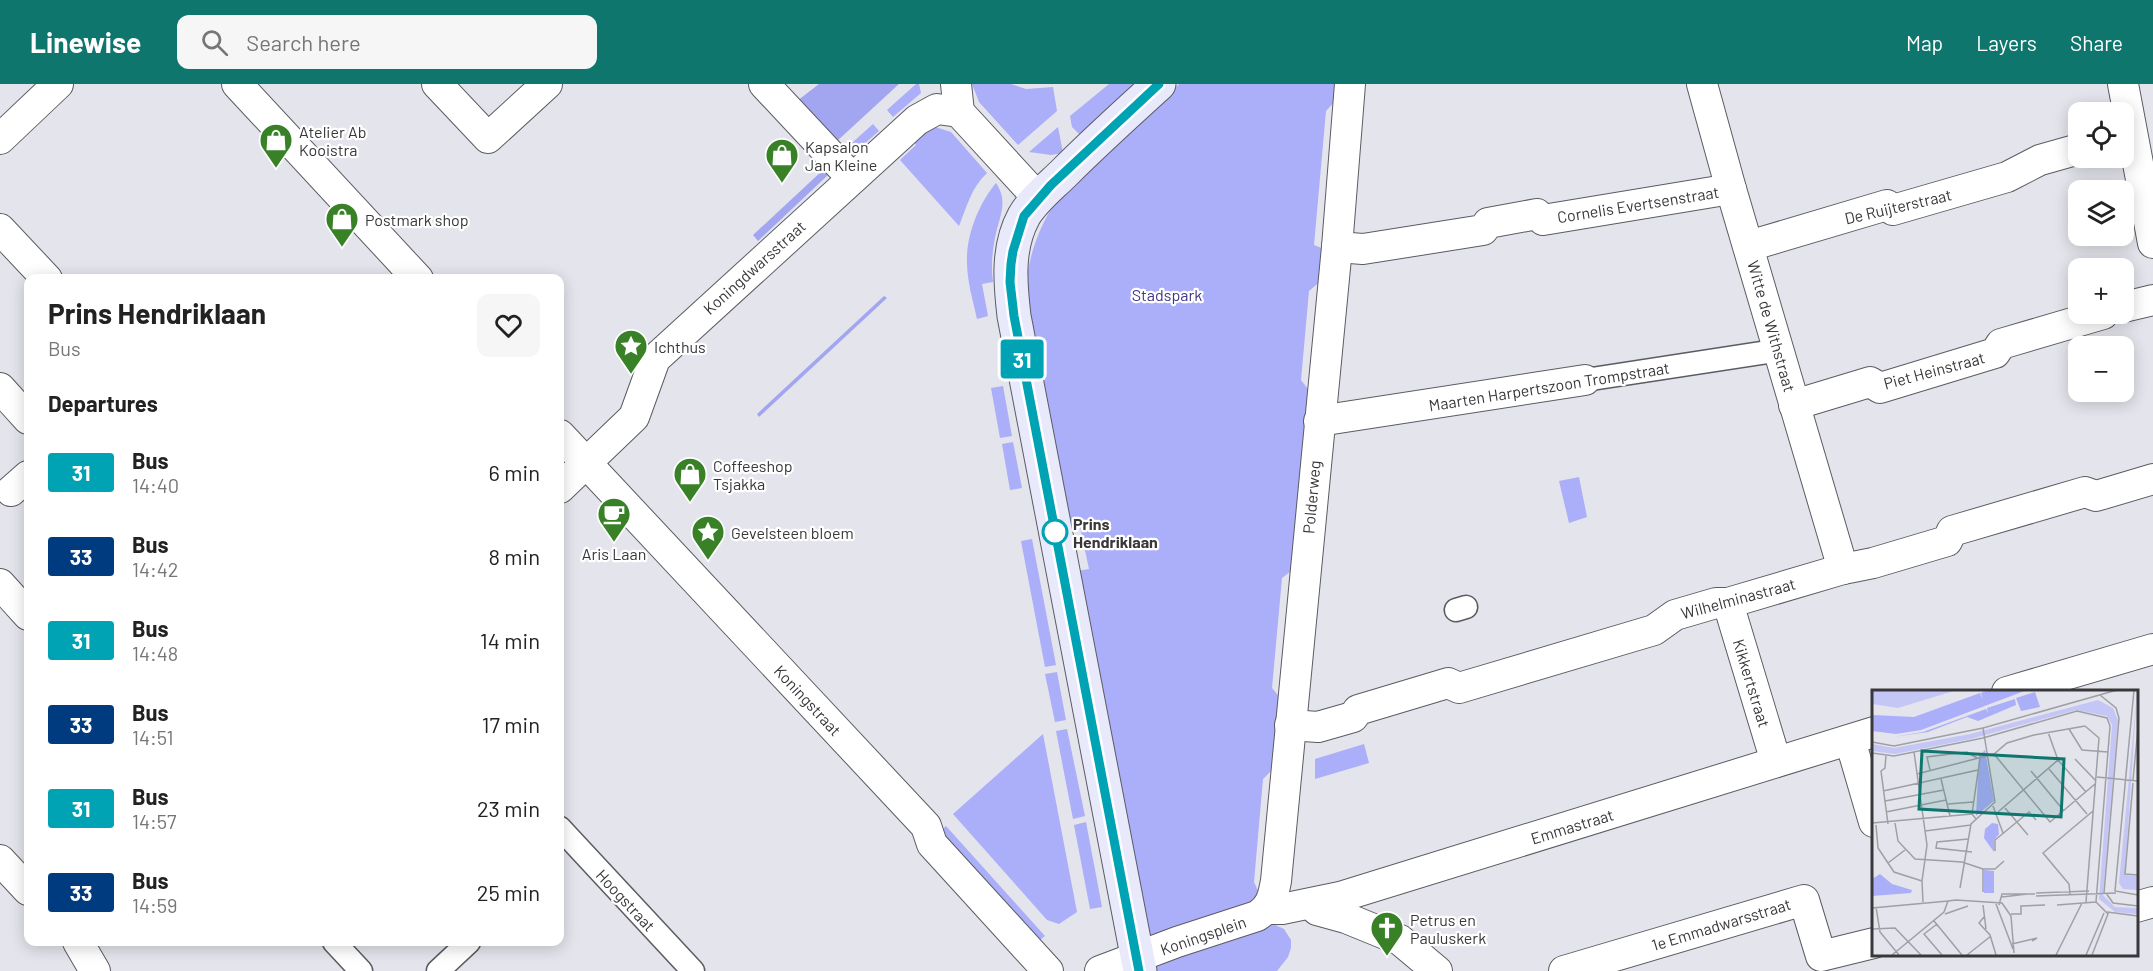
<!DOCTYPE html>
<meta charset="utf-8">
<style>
body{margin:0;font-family:Barlow,sans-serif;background:#f6f6f6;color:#222;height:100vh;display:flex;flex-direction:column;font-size:22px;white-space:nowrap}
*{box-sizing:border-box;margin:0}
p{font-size:20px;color:#767676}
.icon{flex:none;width:33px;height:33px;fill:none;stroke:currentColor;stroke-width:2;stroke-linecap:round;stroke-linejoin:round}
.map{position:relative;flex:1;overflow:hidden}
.drawer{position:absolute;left:24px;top:190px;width:540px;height:672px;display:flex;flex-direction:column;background:#fff;border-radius:12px;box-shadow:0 3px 15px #0003}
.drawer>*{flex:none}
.badge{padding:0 12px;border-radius:4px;font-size:21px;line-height:39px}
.controls{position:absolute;left:2068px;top:18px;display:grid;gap:12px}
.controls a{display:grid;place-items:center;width:66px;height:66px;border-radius:12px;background:#fff;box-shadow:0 3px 15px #0003;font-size:30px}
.map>.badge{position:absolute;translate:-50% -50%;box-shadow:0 0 0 3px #fff}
h2{padding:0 24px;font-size:22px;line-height:54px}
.round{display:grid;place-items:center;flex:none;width:63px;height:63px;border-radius:12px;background:#f6f6f6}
.head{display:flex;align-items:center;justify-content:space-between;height:102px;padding:0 24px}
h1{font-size:28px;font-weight:700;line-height:45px}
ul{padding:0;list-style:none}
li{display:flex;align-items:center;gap:18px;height:84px;padding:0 24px}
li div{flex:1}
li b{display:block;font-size:22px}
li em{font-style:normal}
li .badge{min-width:66px;font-weight:700;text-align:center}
header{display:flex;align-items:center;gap:36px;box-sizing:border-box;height:84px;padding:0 30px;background:#0f766e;color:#fff}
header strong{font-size:28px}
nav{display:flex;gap:33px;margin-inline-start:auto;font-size:21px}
.search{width:420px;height:54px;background:#f6f6f6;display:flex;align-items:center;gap:15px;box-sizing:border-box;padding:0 21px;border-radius:12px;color:#767676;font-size:22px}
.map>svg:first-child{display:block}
.green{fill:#abaef8}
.forest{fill:#a2a5ef}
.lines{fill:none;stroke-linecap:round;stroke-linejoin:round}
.pedestrian-casing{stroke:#5b5c62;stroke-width:25}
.minor-casing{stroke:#5b5c62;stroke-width:32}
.secondary-casing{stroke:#5b5c62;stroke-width:35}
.pedestrian{stroke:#fff;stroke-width:22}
.minor{stroke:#fff;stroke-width:30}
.secondary{stroke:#e8e9fb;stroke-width:33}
.line-casing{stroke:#fff;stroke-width:14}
.line{stroke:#00a3b4;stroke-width:9}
.stop-dot{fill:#fff;stroke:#00a3b4;stroke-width:3}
.labels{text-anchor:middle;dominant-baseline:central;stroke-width:4.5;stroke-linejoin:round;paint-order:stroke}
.poi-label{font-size:16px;fill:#38383b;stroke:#fff;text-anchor:start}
.street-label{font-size:16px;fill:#38383b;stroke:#fff}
.park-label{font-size:16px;fill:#3e378c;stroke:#fff}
.stop-label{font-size:16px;font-weight:bold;fill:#38383b;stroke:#fff;text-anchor:start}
.inset-road{fill:none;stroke:#9f9fa5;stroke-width:1.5}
.view{fill:#0f766e;fill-opacity:0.15;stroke:#0f766e;stroke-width:3}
.inset-edge{fill:none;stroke:#38383b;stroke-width:3}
</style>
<header>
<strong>Linewise</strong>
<div class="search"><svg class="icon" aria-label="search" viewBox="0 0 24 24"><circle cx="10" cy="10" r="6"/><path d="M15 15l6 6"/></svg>Search here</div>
<nav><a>Map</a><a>Layers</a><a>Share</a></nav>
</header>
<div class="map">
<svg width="2153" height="887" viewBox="0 0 2153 887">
<rect width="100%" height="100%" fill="#e4e4ec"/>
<g class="green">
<polygon points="916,0 919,0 921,9 893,33 887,26"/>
<polygon points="972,0 1011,0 1026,5 1053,3 1057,27 1018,61 979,18"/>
<polygon points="1109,0 1139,0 1082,53 1072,43 1070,32"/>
<path d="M1179,0h159l1,13 -13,14 -12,134 10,4 -2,31 -13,11 -8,89 10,13 -16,175 -13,10 -10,110 10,12 -7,67 -12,12 -9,103 19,42 11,5 7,11v8l-3,9 -11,14h-123l-77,-400 12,-2 -10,-47 -12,1c-9,-48 -18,-96 -27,-144 -7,-35 -18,-74 -12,-109 5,-26 15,-50 30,-72z"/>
<polygon points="873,40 879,47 849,73 843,67"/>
<path d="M932,42l19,6 36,41c-16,15 -20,33 -28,53l-59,-66 16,-15 -5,-8z"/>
<polygon points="1058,43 1063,69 1051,71 1029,68"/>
<path d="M996,99c13,19 3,34 -1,55 -3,15 -4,29 -2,44l-11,2 6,32 -11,3c-4,-18 -10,-38 -10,-57 -1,-26 12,-59 29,-79z"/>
<polygon points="1003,302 1012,352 1000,354 991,304"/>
<polygon points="1013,358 1022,404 1010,406 1002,360"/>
<polygon points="1579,393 1587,433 1569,439 1559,397"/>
<polygon points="1032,455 1056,581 1045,583 1021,457"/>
<polygon points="1057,588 1066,636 1055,638 1045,590"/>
<polygon points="1067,645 1085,732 1073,735 1056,647"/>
<polygon points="1043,650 1077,828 1059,840 1047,836 953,730"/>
<polygon points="1364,660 1369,679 1315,695 1315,675"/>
<polygon points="1086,738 1102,823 1090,825 1074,741"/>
<polygon points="946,742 1045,852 1036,859 938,749"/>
</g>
<g class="forest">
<polygon points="819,0 899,0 836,58 797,17"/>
<polygon points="823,86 828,91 758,157 753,151"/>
<polygon points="884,212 887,214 759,333 757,330"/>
</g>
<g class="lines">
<g class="pedestrian-casing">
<g id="pedestrian">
<polyline points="1585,296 1780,266"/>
<polyline points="1456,526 1466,523"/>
<polyline points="560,744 693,887"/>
<polyline points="334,858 361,887"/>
<polyline points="438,887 469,858"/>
</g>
</g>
<g class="minor-casing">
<g id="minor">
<polyline points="237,0 418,195"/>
<polyline points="437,0 488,54 547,0"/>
<polyline points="764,0 852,94"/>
<polyline points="956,0 959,28 1038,114"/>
<polyline points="1702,0 1731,105 1843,485"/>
<polyline points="2123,0 2153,159"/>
<polyline points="0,55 58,0"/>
<polyline points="0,145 47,195"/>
<polyline points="1749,162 1887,121 1893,126 2007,93 2040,76 2079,65"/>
<polyline points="1337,163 1363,165 1483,146 1488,139 1537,130 1543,136 1731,105"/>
<polyline points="2124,223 2153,216"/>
<polyline points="0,304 28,335"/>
<polyline points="1794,321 1870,298 1880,304 1995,269 2001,260 2103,230"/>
<polyline points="1319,337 1585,296"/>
<polyline points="560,351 926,742 932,760 1048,887"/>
<polyline points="560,404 634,333 655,275 917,36 937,25 959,28"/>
<polyline points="11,407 28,392"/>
<polyline points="0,500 28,531"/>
<polyline points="1728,519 1776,678"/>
<polyline points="2007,608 2153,565"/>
<polyline points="1290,641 1318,643 1353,633 1358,626 1448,599 1459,604 1654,546 1675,531 1716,519 1728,519 1843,485 1873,479 1947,457 1952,447 2085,408 2096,412 2153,395"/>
<polyline points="1850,656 1874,738"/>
<polyline points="0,776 28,806"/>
<polyline points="1313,820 1317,826 1346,834 1400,856 1437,887"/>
<polyline points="2136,823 2153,818"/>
<polyline points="1267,825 1282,825 1340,813 1874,648"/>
<polyline points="78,858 95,887"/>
<path d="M1100,887l77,-29 80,-26c14,-9 16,-19 19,-35l61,-634 13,-163"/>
<polyline points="1564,887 1804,816 1821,872 1874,859"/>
</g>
</g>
<g class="secondary-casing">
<path id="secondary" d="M1140,887l-126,-655c-4,-34 -7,-69 10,-100 10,-17 27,-30 41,-44 30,-30 62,-59 94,-88"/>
</g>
<use href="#pedestrian" class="pedestrian"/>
<use href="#minor" class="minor"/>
<use href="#secondary" class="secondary"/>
</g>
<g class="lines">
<g class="line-casing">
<polyline id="line" points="1139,887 1014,232 1010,198 1011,180 1013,167 1024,132 1051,101 1159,0"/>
</g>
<use href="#line" class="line"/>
</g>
<defs>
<g id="shop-pin" transform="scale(1.725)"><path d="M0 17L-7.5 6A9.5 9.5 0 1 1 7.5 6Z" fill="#388127" stroke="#fff"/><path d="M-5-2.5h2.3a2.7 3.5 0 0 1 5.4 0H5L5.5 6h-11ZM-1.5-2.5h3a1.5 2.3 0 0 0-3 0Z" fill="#fff"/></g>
<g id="sight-pin" transform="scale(1.725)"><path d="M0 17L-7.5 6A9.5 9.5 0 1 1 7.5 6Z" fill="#388127" stroke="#fff"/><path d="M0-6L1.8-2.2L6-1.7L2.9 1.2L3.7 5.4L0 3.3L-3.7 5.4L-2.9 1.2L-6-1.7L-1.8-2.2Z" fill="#fff"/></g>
<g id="cafe-pin" transform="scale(1.725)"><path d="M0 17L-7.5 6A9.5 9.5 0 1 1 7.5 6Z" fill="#388127" stroke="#fff"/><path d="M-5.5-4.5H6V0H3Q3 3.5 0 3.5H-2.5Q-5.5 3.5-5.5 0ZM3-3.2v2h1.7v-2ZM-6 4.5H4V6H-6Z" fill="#fff"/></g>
<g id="church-pin" transform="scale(1.725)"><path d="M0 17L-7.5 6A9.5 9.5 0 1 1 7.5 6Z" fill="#388127" stroke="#fff"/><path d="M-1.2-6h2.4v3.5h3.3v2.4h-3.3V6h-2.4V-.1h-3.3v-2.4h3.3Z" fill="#fff"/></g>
</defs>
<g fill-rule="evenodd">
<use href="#shop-pin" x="276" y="56"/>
<use href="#shop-pin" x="782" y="71"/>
<use href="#shop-pin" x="342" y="135"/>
<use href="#sight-pin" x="631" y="262"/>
<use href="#shop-pin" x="690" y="390"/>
<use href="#cafe-pin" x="614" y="430"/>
<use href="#sight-pin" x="708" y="448"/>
<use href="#church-pin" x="1387" y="844"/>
</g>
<circle class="stop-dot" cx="1055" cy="448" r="12"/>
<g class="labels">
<g class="poi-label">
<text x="299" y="47">Atelier Ab<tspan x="299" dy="18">Kooistra</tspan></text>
<text x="805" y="62">Kapsalon<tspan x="805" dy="18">Jan Kleine</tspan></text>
<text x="365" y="135">Postmark shop</text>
<text x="654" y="262">Ichthus</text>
<text x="713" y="381">Coffeeshop<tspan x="713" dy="18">Tsjakka</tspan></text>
<text x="731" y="448">Gevelsteen bloem</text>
<text x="614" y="469" text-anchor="middle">Aris Laan</text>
<text x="1410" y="835">Petrus en<tspan x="1410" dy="18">Pauluskerk</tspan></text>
</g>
<g class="street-label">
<text transform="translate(1638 120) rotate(-9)">Cornelis Evertsenstraat</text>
<text transform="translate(1898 122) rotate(-13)">De Ruijterstraat</text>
<text transform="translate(754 183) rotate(-42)">Koningdwarsstraat</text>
<text transform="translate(1772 242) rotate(74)">Witte de Withstraat</text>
<text transform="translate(1934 286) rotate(-15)">Piet Heinstraat</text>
<text transform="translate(1549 302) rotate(-9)">Maarten Harpertszoon Trompstraat</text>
<text transform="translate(1311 413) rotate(-85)">Polderweg</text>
<text transform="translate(1738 514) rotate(-15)">Wilhelminastraat</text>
<text transform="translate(1752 599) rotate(73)">Kikkertstraat</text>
<text transform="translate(808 616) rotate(47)">Koningstraat</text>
<text transform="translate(1572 742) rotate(-17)">Emmastraat</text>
<text transform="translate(626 816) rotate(47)">Hoogstraat</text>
<text transform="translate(1721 840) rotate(-17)">1e Emmadwarsstraat</text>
<text transform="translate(1203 851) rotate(-19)">Koningsplein</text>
</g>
<g class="park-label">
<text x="1167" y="210">Stadspark</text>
</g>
<g class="stop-label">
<text x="1073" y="439">Prins<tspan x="1073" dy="18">Hendriklaan</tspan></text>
</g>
</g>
<g transform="translate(1872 606)">
<rect width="266" height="266" fill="#e4e4ec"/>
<path d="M116,0h39l-106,40 -25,4 -24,-3v-16l42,2 66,-24 3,7 -2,-7zM163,2l5,15 -19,4 -5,-13zM143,9l1,6 -38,16 -11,-4 -39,15 -35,5 30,-5 63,-23 2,4 -1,-5zM113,60l9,51 -18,15 3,-60zM120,133l6,1 1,10 -5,6v12l-10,-14 1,-9zM112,180l10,1v22h-10zM8,184l12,10 20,6 -1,3 -39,3v-17z" fill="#abaef8"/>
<path d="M0,0h85l-59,18 -26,-4zM265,3l-12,182 12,1v14l-14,-1 -4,-6zM226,10l15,8 5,12 -15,175 12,12 22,1v6l-22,-2 -16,-13 13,-174 -5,-9 -31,-6 -105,29 -76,15 -23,-3v-7l22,4 76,-14z" fill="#c4c7f5"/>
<path class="inset-road" d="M262,0l-19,201 23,4M228,5l16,13 3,10 -15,175M213,36l14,12 -13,164M197,39l13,21 26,2M176,42l10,28 28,32M0,52l22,4 89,-18M42,62l13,93 -5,36 1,21M0,63l22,3 89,-18 94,-27 30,7 3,8 -14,176M122,64l56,68 45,-38M14,65l-1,13 -4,3 7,53M203,69l20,21M177,79l38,45M58,80l-3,-13 40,-5 10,6M159,81l33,40M45,84l77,-20 13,-11 27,-8 51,-9M225,87l41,4M69,89l9,37M261,90l5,-52M261,93l-8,91 13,1M11,101l95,-21M13,111l59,-11M76,114l25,-2M121,116l10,27M266,116v29M133,118l23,27M14,122l60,-12M126,122l60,-52M104,129l-4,-5 8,-56M0,133l100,-9M23,133l3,18 17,18 47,3 21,7M4,135l2,23 16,24 28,9M53,141l46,-6M96,149l-31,3 -1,6 36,4M123,161v-11l34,-28 7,8M16,173l17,-13M111,179h12l9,-8M88,198l11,-64 24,-22 -12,-74 134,-38M111,202v-23M164,203l53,-2M234,203l7,10 25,3M198,204l-1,-10 -26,-31 50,-42M164,206l80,-3M130,207l25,-3M124,214l17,45M111,215l3,24M127,215l3,-11h33M185,215l39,-3M4,217l4,25 19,23M0,218l76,-7M235,222l31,4M73,224l23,-8M139,224h10v-8l24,-1M112,227l-5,6 11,12 6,20M62,231l28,34M65,234l-13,10 18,21M0,239l23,-1 26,27M140,254l25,-6 -5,3M20,265l52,-43 4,-11 8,-1 46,3 9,13 3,37M95,265l24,-19M184,265l26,-52M214,265l18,-42M220,265l16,-41 -12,-12"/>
<path class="view" d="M50,61l142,8 -3,58 -142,-8z"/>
<rect width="266" height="266" class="inset-edge"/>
</g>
</svg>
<div class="controls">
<a><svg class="icon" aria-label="locate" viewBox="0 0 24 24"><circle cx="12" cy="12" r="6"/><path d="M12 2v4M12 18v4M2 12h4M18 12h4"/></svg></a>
<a><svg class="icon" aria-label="layers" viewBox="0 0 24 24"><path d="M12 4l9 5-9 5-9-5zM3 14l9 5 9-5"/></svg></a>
<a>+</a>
<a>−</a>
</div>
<b class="badge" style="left:1022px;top:275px;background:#00a3b4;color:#fff">31</b>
<section class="drawer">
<div class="head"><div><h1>Prins Hendriklaan</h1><p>Bus</p></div><a class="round"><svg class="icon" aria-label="heart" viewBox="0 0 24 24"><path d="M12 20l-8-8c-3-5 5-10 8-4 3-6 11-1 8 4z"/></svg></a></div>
<h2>Departures</h2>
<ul>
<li><span class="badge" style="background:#00a3b4;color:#fff">31</span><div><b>Bus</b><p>14:40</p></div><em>6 min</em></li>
<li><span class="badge" style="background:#003b80;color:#fff">33</span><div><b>Bus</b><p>14:42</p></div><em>8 min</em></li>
<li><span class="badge" style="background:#00a3b4;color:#fff">31</span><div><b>Bus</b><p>14:48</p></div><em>14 min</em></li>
<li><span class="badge" style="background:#003b80;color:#fff">33</span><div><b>Bus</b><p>14:51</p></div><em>17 min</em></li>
<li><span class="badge" style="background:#00a3b4;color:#fff">31</span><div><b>Bus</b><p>14:57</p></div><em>23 min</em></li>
<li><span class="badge" style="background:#003b80;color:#fff">33</span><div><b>Bus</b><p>14:59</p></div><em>25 min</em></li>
</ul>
</section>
</div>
